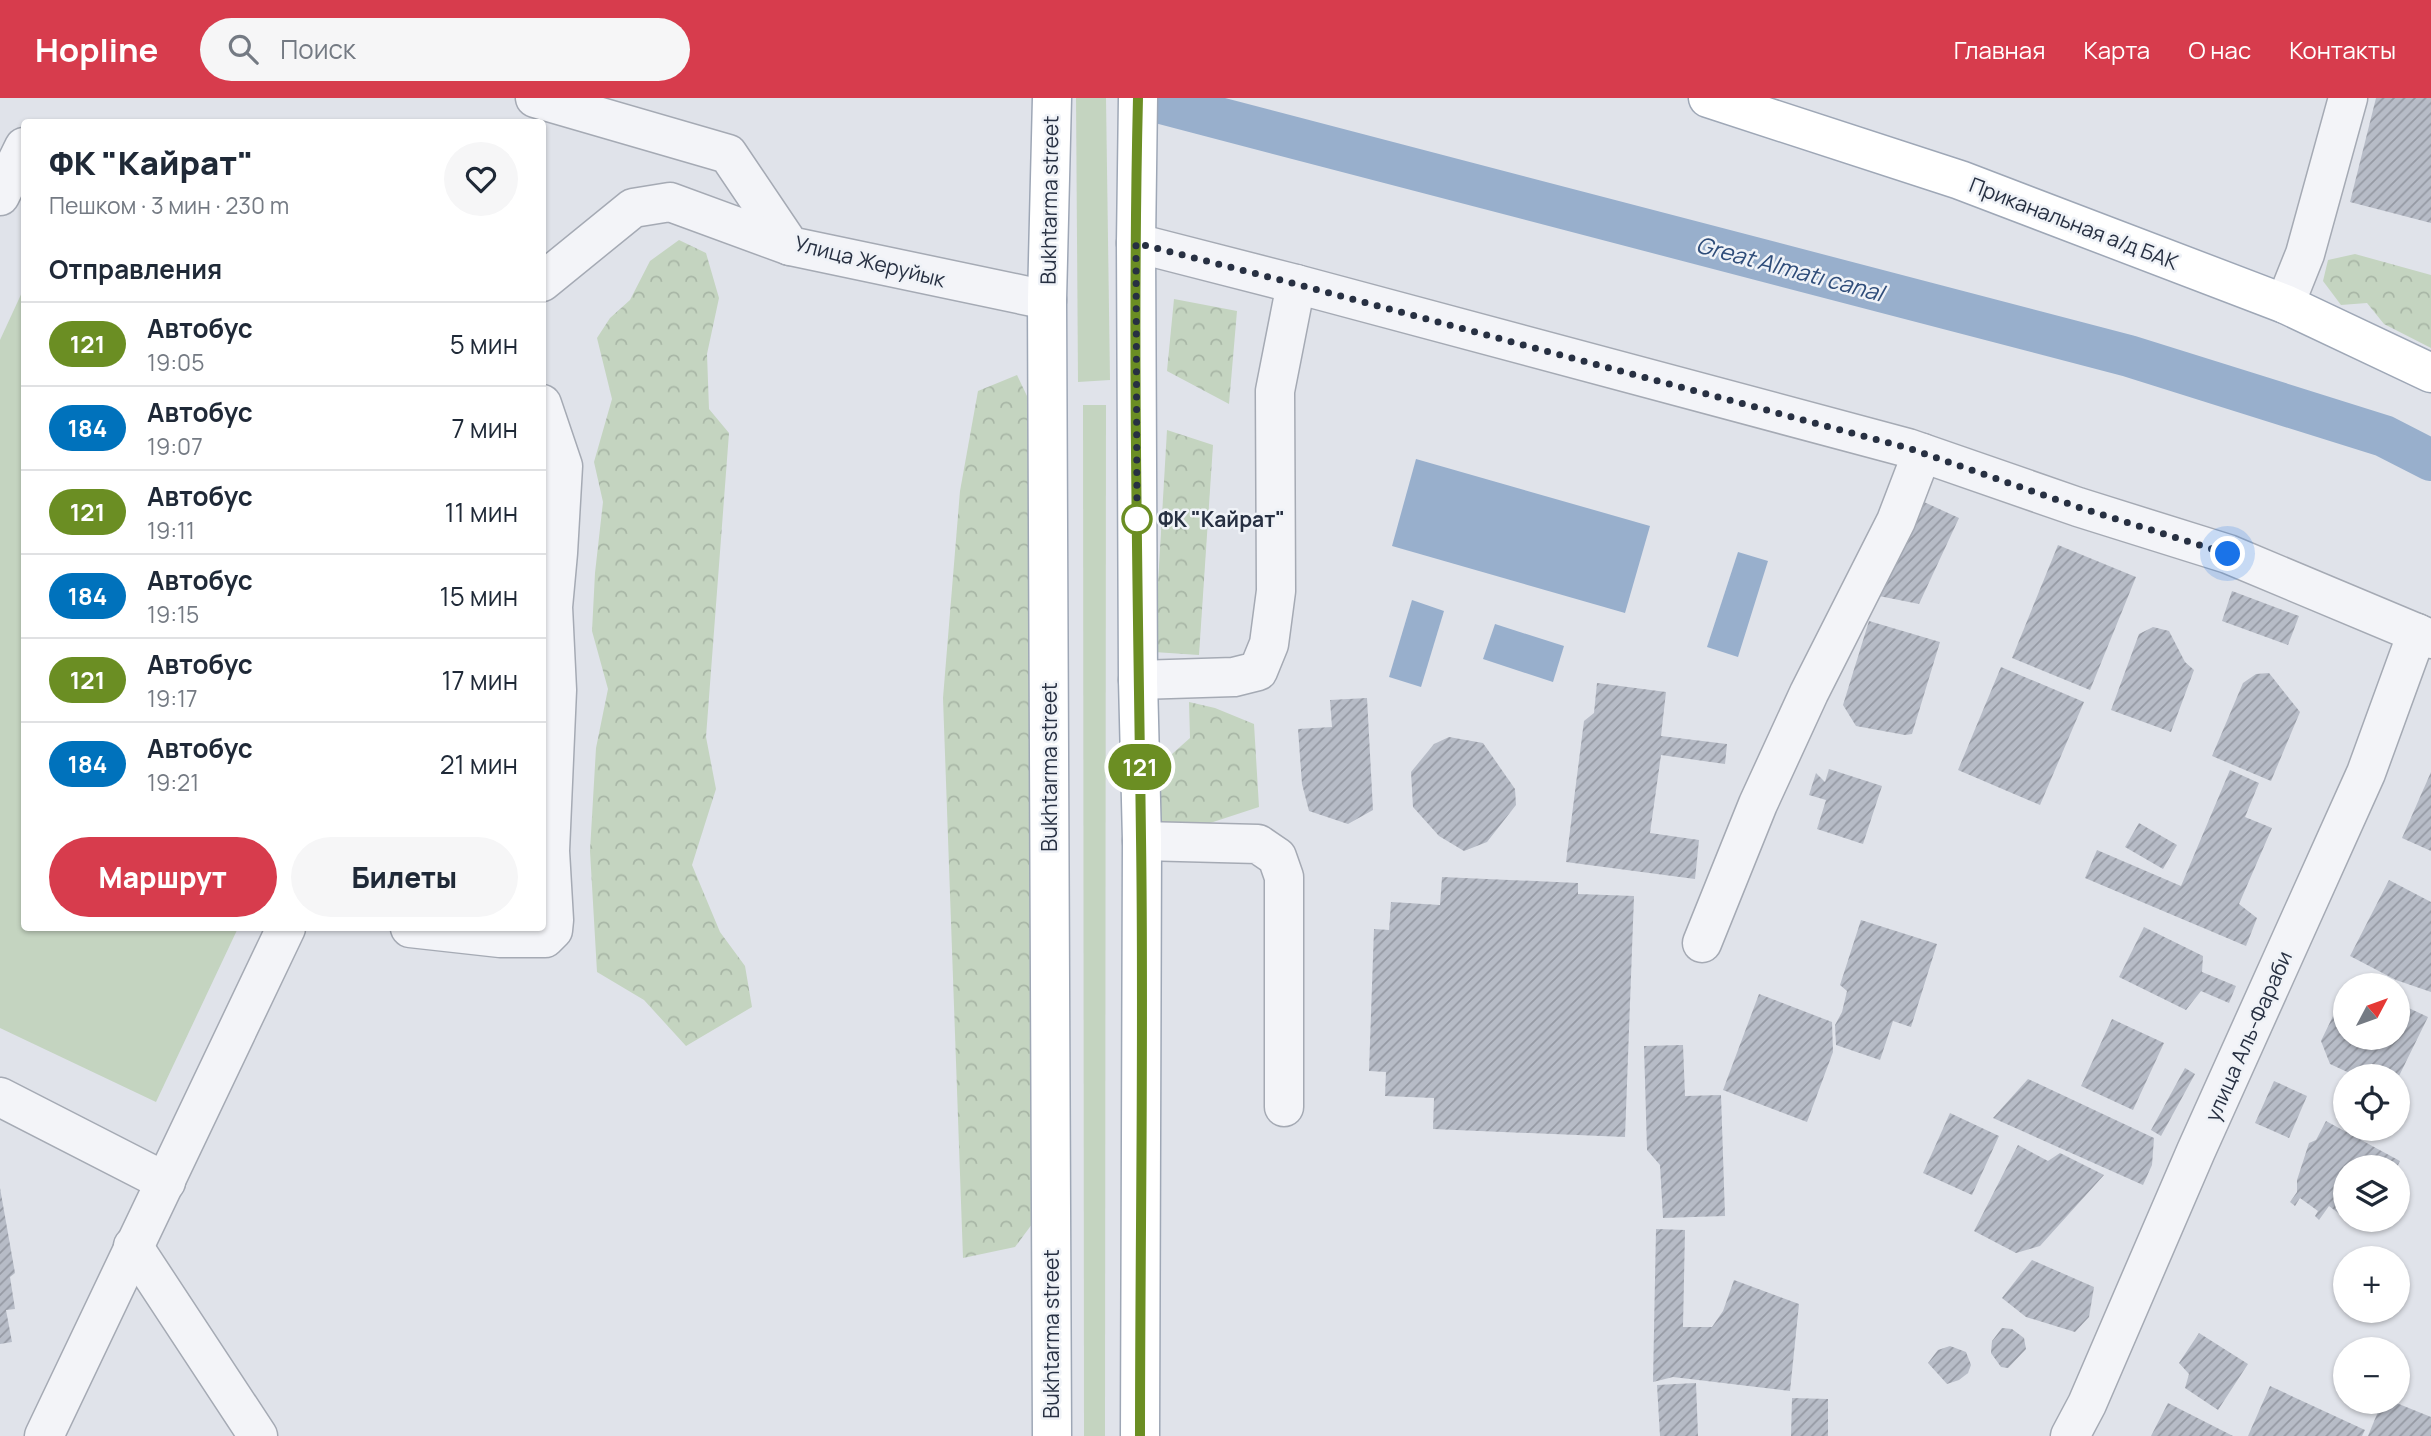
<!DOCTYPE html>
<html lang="ru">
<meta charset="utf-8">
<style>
body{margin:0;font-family:Manrope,sans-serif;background:#f6f6f7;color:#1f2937;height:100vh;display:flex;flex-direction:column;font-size:26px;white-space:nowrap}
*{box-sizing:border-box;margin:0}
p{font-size:23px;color:#747a83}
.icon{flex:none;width:38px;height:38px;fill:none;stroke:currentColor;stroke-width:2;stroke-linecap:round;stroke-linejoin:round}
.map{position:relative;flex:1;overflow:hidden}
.drawer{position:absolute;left:21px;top:21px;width:525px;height:812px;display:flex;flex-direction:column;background:#fff;border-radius:7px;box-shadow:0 2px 5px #0004}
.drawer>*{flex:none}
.badge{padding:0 14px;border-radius:23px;font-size:24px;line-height:46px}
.needle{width:46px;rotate:49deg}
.buttons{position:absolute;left:2333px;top:875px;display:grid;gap:14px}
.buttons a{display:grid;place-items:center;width:77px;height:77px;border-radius:50%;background:#fff;box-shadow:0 2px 5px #0004;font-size:35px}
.you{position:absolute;width:35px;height:35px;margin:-18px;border:5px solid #fff;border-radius:50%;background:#1a73e8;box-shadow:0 0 0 10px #1a73e833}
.map>.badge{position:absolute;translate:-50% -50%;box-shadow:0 0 0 4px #fff}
h2{padding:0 28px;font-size:26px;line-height:63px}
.round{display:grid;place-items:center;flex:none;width:74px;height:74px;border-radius:37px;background:#f6f6f7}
.summary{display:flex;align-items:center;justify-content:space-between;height:119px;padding:0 28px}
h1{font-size:33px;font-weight:800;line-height:52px}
.action{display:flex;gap:14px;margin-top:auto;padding:14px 28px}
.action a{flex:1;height:80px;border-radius:42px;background:#d73c4d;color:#fff;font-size:28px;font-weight:800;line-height:80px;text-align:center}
.action a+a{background:#f6f6f7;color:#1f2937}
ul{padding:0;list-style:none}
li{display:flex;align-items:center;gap:21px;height:84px;padding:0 28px;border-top:2px solid #e0e1e3}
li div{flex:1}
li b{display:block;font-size:26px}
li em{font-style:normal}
li .badge{min-width:77px;font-weight:700;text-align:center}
header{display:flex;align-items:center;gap:42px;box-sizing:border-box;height:98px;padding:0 35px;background:#d73c4d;color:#fff}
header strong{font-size:33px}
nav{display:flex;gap:38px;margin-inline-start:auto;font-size:24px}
.search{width:490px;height:63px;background:#f6f6f7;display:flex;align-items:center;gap:18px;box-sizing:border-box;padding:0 24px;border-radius:38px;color:#747a83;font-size:26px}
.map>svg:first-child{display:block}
.grass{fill:#c4d4c0}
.forest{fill:url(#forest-crowns)}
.water{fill:#98afcc}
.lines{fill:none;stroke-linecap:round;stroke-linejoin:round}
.canal{stroke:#98afcc;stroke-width:42}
.building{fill:url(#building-hatch)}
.minor-casing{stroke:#a5aab4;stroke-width:41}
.major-casing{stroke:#9ea7b6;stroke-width:41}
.minor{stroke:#f3f4f8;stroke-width:38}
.major{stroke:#fff;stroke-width:38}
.line-casing{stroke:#fff;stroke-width:16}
.line{stroke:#6b8e23;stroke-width:10}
.walk{stroke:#273042;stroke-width:7;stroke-dasharray:0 12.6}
.stop-dot{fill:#fff;stroke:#6b8e23;stroke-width:3.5}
.labels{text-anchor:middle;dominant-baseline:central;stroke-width:5;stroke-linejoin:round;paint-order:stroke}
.street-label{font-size:21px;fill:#273042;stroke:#eff2f7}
.stop-label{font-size:21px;font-weight:bold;fill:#273042;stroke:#eff2f7;text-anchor:start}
.water-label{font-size:23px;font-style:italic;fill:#2e4c79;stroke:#eff2f7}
</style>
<header>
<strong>Hopline</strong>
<div class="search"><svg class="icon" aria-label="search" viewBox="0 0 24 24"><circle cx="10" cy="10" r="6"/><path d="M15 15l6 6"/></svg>Поиск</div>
<nav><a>Главная</a><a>Карта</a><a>О нас</a><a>Контакты</a></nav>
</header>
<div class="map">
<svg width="2431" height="1338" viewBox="0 0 2431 1338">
<defs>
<pattern id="forest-crowns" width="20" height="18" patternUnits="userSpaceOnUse" patternTransform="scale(1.75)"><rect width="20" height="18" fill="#c4d4c0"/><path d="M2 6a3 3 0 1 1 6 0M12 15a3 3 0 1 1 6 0" fill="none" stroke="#a8b6a6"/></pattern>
<pattern id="building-hatch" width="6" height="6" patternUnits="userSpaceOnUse" patternTransform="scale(1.75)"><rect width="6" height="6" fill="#b7bcc7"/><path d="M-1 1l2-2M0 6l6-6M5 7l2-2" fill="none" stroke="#9599a3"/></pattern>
</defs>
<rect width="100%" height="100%" fill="#e0e3ea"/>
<g class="grass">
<polygon points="1076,0 1106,0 1110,282 1078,284"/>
<polygon points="24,190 24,830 238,830 156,1004 0,930 0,242"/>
<polygon points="1083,307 1106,307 1105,1338 1084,1338"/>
</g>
<g class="forest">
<polygon points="679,142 706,155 719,200 707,256 709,311 729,335 706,639 716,691 692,767 720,834 745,868 752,909 686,948 644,902 597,874 590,753 596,650 608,591 592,533 595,475 603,404 594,364 612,301 597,240 610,220 630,202 650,163"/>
<polygon points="2355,156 2431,177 2431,250 2384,226 2367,205 2341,207 2323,183 2328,162"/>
<polygon points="1174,201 1237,213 1229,306 1167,273"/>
<polygon points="1017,277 1036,317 1041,1114 1015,1149 963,1160 943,600 960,393 978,293"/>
<polygon points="1167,332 1213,347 1199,557 1154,554"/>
<polygon points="1189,604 1215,610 1254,626 1259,709 1207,726 1159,728 1163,664 1190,640"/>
</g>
<g class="water">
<polygon points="1416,361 1650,428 1625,515 1392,448"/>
<polygon points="1738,454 1768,463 1738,559 1707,549"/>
<polygon points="1412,502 1444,513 1421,589 1389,579"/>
<polygon points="1495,526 1564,548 1553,584 1483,561"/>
</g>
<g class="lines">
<polyline class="canal" points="1142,0 2129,258 2384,338 2431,362"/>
</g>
<g class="building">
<polygon points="2376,0 2431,0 2431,125 2350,104"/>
<polygon points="1924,404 1959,420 1919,506 1879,498"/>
<polygon points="2058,447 2136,479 2090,592 2012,560"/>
<polygon points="2232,493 2299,518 2288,547 2222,523"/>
<polygon points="1869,523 1940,544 1912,636 1905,637 1856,628 1843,607"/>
<polygon points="2153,529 2169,533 2185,564 2194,572 2171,634 2111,612 2139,536"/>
<polygon points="2001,569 2084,604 2040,707 1958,672"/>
<polygon points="2269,575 2300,614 2271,683 2212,658 2243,585 2256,576"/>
<polygon points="1597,585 1666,594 1661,638 1727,646 1725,666 1661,657 1650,735 1699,742 1695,781 1566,764 1584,623 1594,615"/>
<polygon points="1367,600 1373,712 1348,726 1309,713 1302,686 1298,631 1332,629 1330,602"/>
<polygon points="1449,639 1483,645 1515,691 1516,707 1487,744 1464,753 1439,738 1413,709 1411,674 1434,646"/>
<polygon points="1829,671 1882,688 1863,746 1817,731 1826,702 1809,697 1816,675 1825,684"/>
<polygon points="2230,672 2259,685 2245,719 2272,730 2239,806 2257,820 2246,848 2085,780 2097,752 2181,788"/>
<polygon points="2431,674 2431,753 2402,740"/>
<polygon points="2139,725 2177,747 2163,771 2125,749"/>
<polygon points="1442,779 1578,785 1578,796 1634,798 1625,1039 1433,1031 1434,1000 1385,998 1386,974 1369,973 1374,831 1389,832 1391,804 1440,807"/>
<polygon points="2389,782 2431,804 2431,894 2396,882 2350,858"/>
<polygon points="1861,822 1937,846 1911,929 1893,923 1880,962 1836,947 1835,927 1842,914 1847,893 1840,887"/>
<polygon points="2144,829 2203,858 2202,874 2236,888 2229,905 2201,893 2186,912 2119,879"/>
<polygon points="2345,893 2345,940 2398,940 2398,905 2428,919 2399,978 2356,978 2330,966 2321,943"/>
<polygon points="1759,896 1832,924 1833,954 1807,1024 1723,992"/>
<polygon points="2112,921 2164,945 2133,1012 2081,988"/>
<polygon points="1683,947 1685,998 1721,997 1725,1118 1663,1120 1660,1067 1647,1052 1644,948"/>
<polygon points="2185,970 2195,976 2161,1038 2151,1032"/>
<polygon points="2028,981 2154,1040 2152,1067 2143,1087 1993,1020"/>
<polygon points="2274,983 2307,998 2289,1040 2255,1025"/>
<polygon points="1950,1015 1999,1038 1972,1097 1923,1075"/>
<polygon points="2326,1023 2400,1063 2397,1069 2345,1069 2345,1120 2329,1108 2319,1122 2315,1118 2318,1113 2300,1100 2295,1108 2290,1104 2297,1094 2297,1082 2309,1045 2316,1042"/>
<polygon points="2018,1047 2048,1063 2060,1055 2104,1077 2040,1148 2016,1155 1974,1133"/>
<polygon points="0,1090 15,1175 10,1179 15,1211 6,1212 12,1244 0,1246"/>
<polygon points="1656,1131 1685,1132 1683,1229 1712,1229 1723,1213 1734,1182 1799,1206 1790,1293 1673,1279 1653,1284"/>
<polygon points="2032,1162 2094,1189 2089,1219 2075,1234 2026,1219 2002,1200"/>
<polygon points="2002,1230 2012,1231 2024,1240 2026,1251 2008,1270 2001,1269 1991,1255 1992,1243"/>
<polygon points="2199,1235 2248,1266 2218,1312 2185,1290 2189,1276 2179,1265"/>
<polygon points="1950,1248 1966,1254 1971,1267 1968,1275 1959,1282 1947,1286 1928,1265 1938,1252"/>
<polygon points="1696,1285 1698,1338 1660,1338 1657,1287"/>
<polygon points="2270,1288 2365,1332 2362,1338 2248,1338"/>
<polygon points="1792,1300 1828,1301 1828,1338 1791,1338"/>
<polygon points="2382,1304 2394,1304 2431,1319 2431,1338 2368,1338"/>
<polygon points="2168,1305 2233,1338 2151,1338"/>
</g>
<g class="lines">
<g class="minor-casing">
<g id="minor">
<polyline points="535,0 728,56 790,148 1047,202"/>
<polyline points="0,98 24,49"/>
<polyline points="1136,145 1296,186 1908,350 2078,409 2228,456 2431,541"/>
<polyline points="542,184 633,110 670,104 790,148"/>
<polyline points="2285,206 2305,156 2348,0"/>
<polyline points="1138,582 1234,579 1258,573 1269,546 1276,493 1275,293 1296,186"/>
<polyline points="1142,743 1258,746 1277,759 1284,779 1284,1009"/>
<polyline points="410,830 500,840 545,840 553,832 554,822 550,753 557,592 553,509 558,455 563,368 542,306"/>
<polyline points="1702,845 1758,706 1809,595 1896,423 1922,355"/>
<polyline points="0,999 166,1084"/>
<polyline points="133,1148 258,1338"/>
<polyline points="44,1338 286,830"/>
<polyline points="2070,1338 2087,1306 2196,1053 2366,675 2417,535"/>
</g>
</g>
<g class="major-casing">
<g id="major">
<polyline points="1052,0 1047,202 1052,1338"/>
<polyline points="1138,0 1136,145 1138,582 1142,743 1140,1338"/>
<polyline points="1708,0 1960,82 2285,206 2431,275"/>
</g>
</g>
<use href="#minor" class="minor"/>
<use href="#major" class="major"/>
</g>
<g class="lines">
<g class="line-casing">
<path id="line" d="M1138,0c-6,246 0,493 3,740 3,199 -1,399 -1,598"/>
</g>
<use href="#line" class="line"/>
<polyline class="walk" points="1137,421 1137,423 1136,145 1296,186 1908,350 2078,409 2228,456"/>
</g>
<circle class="stop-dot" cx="1137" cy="421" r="14"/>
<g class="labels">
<g class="street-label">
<text transform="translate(1049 102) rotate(-89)">Bukhtarma street</text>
<text transform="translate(2074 125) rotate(21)">Приканальная а/д БАК</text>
<text transform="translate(870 163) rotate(14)">Улица Жеруйык</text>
<text transform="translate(1049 669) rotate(-90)">Bukhtarma street</text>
<text transform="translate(2248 938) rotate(-66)">улица Аль-Фараби</text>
<text transform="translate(1051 1236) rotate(-90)">Bukhtarma street</text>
</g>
<g class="stop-label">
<text x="1158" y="421">ФК "Кайрат"</text>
</g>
<g class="water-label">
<text transform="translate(1790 170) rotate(15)">Great Almatı canal</text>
</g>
</g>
</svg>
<div class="buttons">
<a><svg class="needle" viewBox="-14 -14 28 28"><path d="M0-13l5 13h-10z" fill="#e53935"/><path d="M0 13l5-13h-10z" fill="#747a83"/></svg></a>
<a><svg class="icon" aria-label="locate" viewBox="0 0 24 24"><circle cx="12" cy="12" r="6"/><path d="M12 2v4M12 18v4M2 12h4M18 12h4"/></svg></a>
<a><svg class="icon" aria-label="layers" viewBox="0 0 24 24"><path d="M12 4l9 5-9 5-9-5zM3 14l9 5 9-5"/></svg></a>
<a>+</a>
<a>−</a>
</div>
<div class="you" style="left:2228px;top:456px"></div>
<b class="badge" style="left:1140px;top:669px;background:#6b8e23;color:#fff">121</b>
<section class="drawer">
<div class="summary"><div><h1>ФК &quot;Кайрат&quot;</h1><p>Пешком · 3 мин · 230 m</p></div><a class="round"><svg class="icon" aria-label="heart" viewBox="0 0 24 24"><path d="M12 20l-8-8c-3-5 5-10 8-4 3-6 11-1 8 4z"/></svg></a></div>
<h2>Отправления</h2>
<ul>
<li><span class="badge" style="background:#6b8e23;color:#fff">121</span><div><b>Автобус</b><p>19:05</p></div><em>5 мин</em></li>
<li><span class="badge" style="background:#0072bc;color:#fff">184</span><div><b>Автобус</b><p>19:07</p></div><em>7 мин</em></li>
<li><span class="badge" style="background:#6b8e23;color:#fff">121</span><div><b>Автобус</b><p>19:11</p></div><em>11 мин</em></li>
<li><span class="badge" style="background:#0072bc;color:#fff">184</span><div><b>Автобус</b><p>19:15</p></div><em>15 мин</em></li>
<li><span class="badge" style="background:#6b8e23;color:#fff">121</span><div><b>Автобус</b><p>19:17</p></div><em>17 мин</em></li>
<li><span class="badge" style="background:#0072bc;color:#fff">184</span><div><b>Автобус</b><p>19:21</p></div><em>21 мин</em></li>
</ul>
<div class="action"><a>Маршрут</a><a>Билеты</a></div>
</section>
</div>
